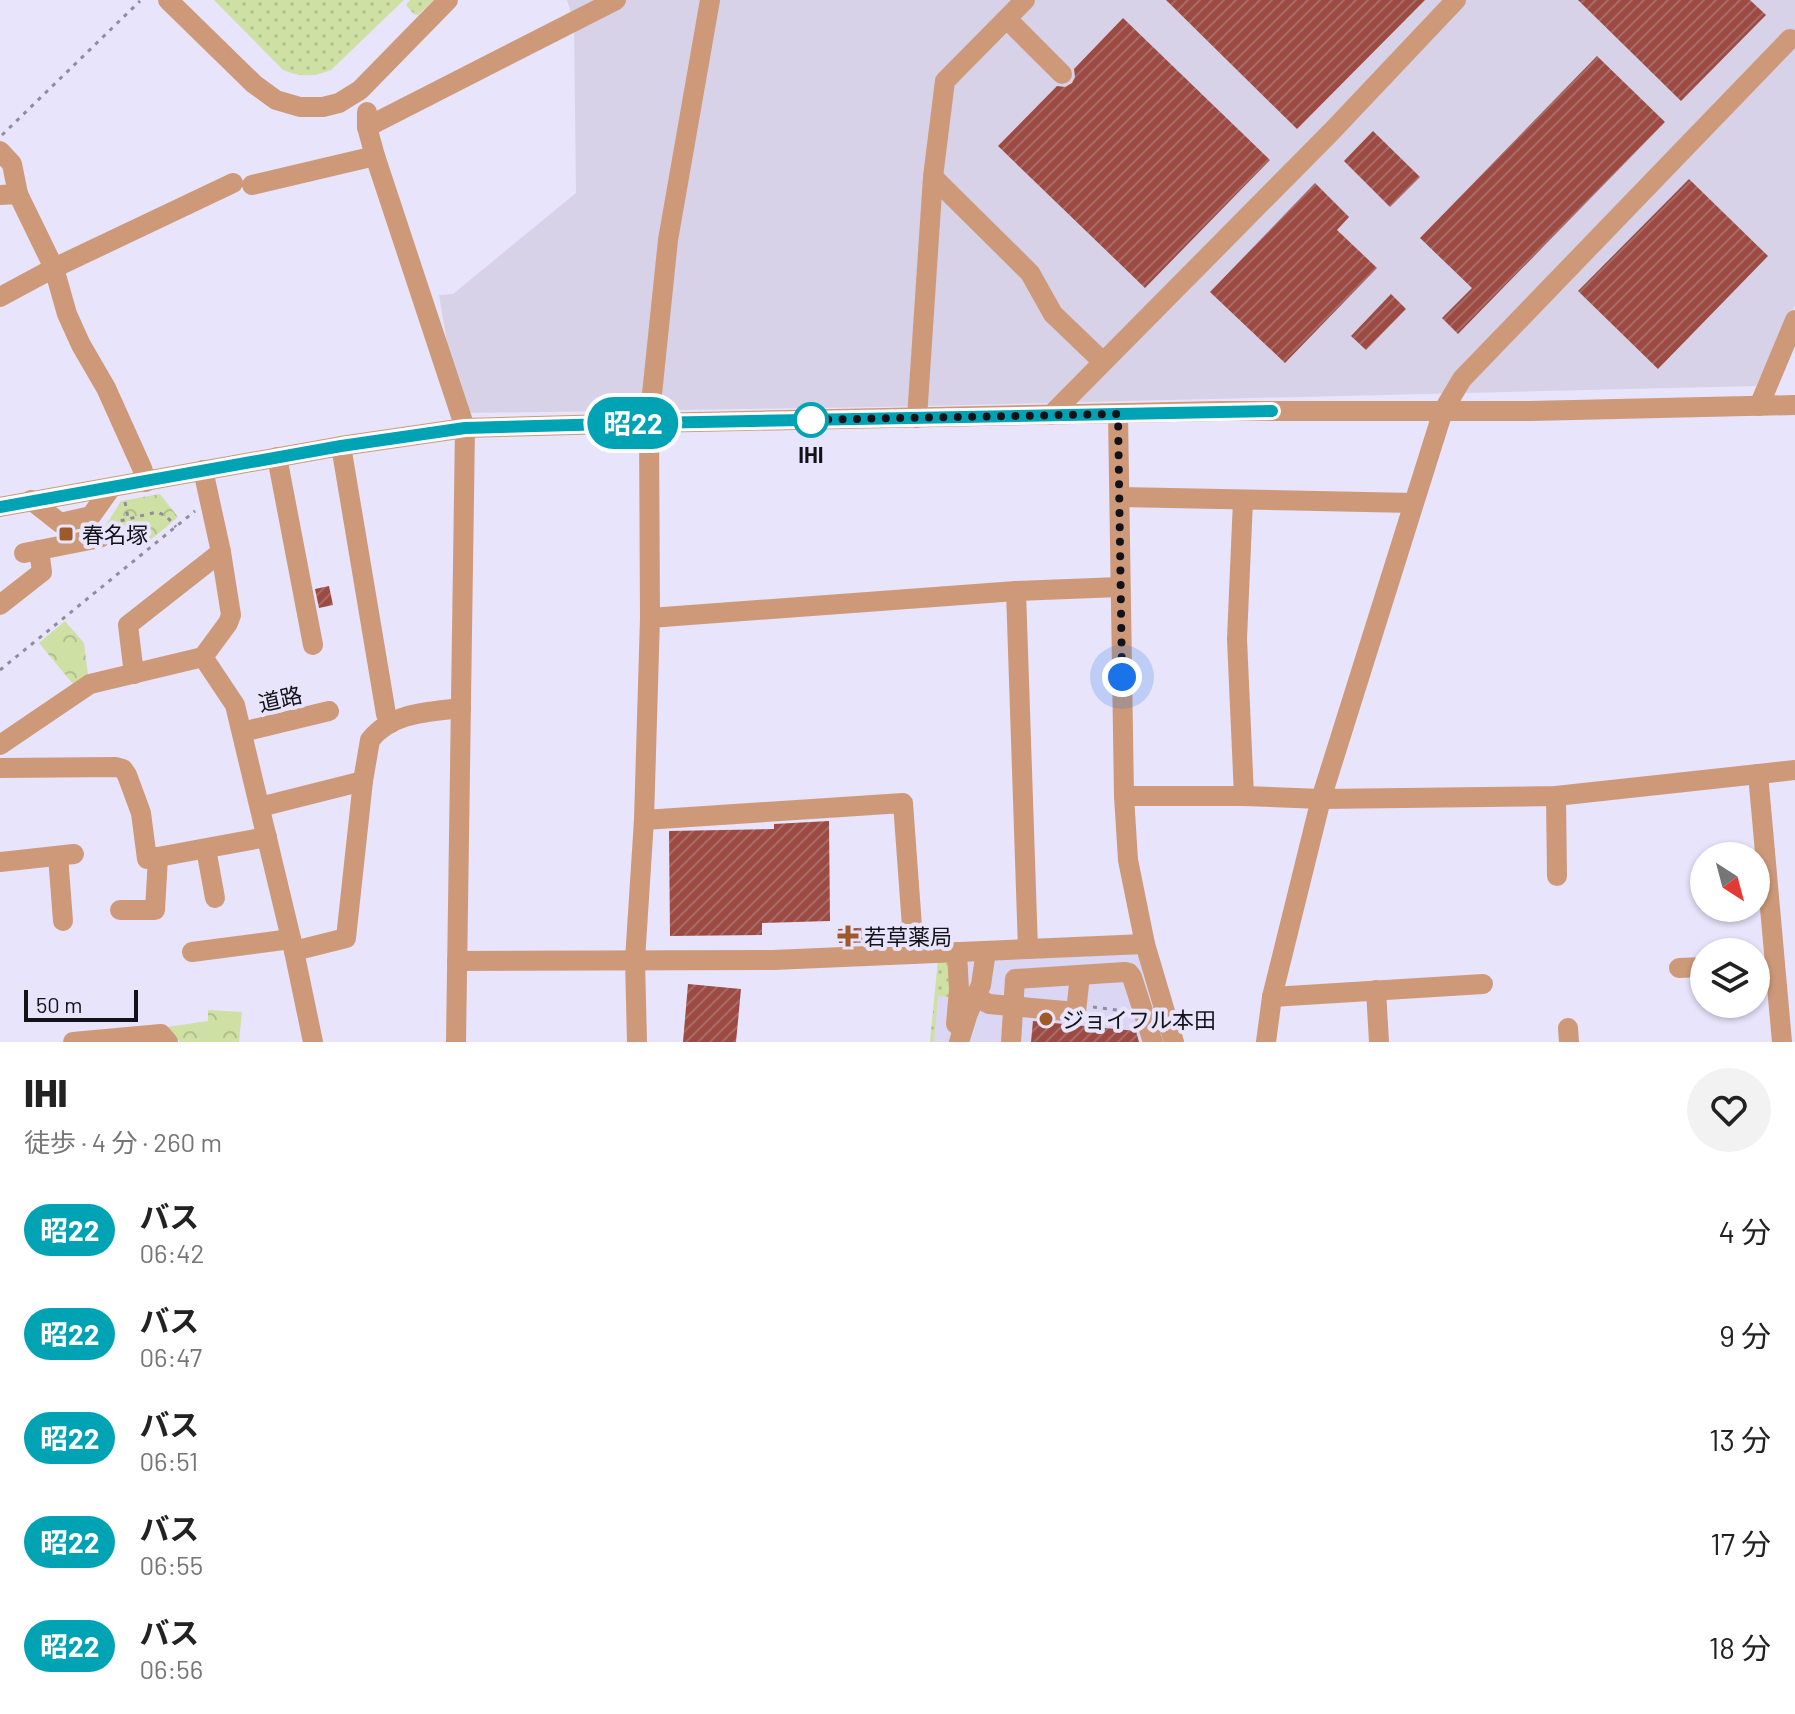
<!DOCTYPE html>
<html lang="ja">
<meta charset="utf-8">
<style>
body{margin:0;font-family:Barlow,"Noto Sans JP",sans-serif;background:#f2f2f2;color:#222;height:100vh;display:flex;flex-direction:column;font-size:30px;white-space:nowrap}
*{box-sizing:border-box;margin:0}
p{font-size:26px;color:#767676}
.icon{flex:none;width:44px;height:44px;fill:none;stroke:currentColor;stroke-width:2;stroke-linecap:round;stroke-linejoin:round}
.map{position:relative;height:1042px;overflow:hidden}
.sheet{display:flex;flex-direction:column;background:#fff;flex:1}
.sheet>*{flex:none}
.badge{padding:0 16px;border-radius:26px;font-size:28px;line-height:52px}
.needle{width:52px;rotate:144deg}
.buttons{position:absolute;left:1690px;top:842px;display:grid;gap:16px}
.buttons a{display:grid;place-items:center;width:80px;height:80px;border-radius:50%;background:#fff;box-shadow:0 2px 6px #0004;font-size:40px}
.scale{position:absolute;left:24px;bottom:20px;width:114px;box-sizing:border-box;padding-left:8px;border:4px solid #131219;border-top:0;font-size:22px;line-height:28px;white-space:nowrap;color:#131219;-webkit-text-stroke:6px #e7e4fb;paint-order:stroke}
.you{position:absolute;width:40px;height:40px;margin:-20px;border:6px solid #fff;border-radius:50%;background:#1a73e8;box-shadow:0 0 0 12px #1a73e833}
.map>.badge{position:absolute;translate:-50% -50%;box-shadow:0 0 0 4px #fff}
.round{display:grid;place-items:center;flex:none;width:84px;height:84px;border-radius:42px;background:#f2f2f2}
.head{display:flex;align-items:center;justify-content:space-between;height:136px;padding:0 24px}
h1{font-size:38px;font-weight:800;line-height:60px}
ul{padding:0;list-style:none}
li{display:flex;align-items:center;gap:24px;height:104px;padding:0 24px}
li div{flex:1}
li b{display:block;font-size:30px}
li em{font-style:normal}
li .badge{min-width:88px;font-weight:700;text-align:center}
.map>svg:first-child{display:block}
.built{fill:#dad6f3}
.industrial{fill:#d7d2e7}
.grass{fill:url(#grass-dots)}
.forest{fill:url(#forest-crowns)}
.building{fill:url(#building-hatch)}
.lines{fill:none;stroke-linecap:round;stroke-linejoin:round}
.path{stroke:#8f8d9d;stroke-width:3;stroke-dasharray:4 6;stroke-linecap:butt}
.minor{stroke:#ce9979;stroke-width:20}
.line-casing{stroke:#fff;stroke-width:18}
.line{stroke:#00a3b4;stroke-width:12}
.walk{stroke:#131219;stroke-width:8;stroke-dasharray:0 14.4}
.stop-dot{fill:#fff;stroke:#00a3b4;stroke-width:4}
.poi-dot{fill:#9e5a2b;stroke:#e7e4fb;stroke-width:3}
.labels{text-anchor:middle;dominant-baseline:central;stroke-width:8;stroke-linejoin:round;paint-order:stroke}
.stop-label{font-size:22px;font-weight:bold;fill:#131219;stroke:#e7e4fb}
.poi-label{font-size:22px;fill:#131219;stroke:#e7e4fb;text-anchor:start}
.street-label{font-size:22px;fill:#131219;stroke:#e7e4fb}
</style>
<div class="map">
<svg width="1795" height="1042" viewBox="0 0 1795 1042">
<defs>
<pattern id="grass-dots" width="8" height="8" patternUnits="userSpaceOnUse" patternTransform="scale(2)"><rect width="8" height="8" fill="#cfe0a5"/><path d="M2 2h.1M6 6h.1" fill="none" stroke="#b1bf8d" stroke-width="1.8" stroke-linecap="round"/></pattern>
<pattern id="forest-crowns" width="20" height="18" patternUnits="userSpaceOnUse" patternTransform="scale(2)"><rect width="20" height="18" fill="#cfe0a5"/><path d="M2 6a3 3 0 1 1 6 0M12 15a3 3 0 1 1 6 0" fill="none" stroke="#b1bf8d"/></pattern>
<pattern id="building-hatch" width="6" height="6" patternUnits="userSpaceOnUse" patternTransform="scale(2)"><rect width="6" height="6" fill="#9d4a43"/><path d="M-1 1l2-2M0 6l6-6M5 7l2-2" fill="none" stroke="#a56b67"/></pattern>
</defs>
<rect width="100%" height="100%" fill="#e7e4fb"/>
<polygon class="built" points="1131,951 1142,958 1167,1042 930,1042 938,961"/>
<polygon class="industrial" points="567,0 1795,0 1795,305 1756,386 880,407 466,413 454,384 439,295 453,294 576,193 574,22"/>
<g class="grass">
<path d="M214,0h190l-73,70c-17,7 -31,7 -48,0z"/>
<polygon points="410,0 434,0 418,15 414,14 406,5"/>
<polygon points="948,960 950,997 938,996 934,1042 930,1042 938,961"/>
</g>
<g class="forest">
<polygon points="160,494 178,517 148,542 136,526 101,533 121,501"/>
<polygon points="65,621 84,643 88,675 73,684 39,643"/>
<polygon points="208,1010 242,1012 239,1042 180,1042 167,1027 208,1021"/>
</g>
<g class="building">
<polygon points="1166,0 1425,0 1297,129"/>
<polygon points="1578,0 1750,0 1766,15 1681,101"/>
<polygon points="1123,18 1270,160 1145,288 998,146 1057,86 1065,87 1072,83 1075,77 1074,69"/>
<polygon points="1597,56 1665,122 1458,334 1442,318 1472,288 1420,238"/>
<polygon points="1373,131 1420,177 1390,207 1344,161"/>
<polygon points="1689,179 1768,256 1658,369 1578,291"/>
<polygon points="1315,183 1349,217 1337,230 1377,268 1285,363 1210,292"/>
<polygon points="1391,294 1406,309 1366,350 1351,336"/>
<polygon points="329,586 333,605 319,608 315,589"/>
<polygon points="829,821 830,921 762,923 762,935 670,936 669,831 774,829 774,824"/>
<polygon points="899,926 900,942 839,943 838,929"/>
<polygon points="688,984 741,989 736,1042 683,1042"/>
<polygon points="1033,1021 1136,1031 1139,1042 1031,1042"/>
</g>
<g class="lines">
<g class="path">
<polyline points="2,135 140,1"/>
<polyline points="125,502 128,518"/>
<polyline points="111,523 157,512 166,516 176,527"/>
<polyline points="0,670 195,511"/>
<polyline points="1093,1007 1125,1011"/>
</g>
<g class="minor">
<polyline points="168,0 254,84 276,100 300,107 323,107 339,103 360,90 448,0"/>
<polyline points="1007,19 1062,74"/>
<polyline points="367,112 367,127 375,156 465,428 456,1042"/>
<polyline points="367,127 616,0"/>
<polyline points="0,151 12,164 18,194"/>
<polyline points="933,177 1030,273 1053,314 1103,362"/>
<polyline points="252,185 375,156"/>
<polyline points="0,195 18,194 54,268 67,314 81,345 106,388 142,468 146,482"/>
<polyline points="0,297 54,268 233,183"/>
<polyline points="1759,406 1795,320"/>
<polyline points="1118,414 1124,796 1128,860 1145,944 1174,1042"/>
<polyline points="1051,415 1333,130 1456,0"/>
<polyline points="917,418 933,177 945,81 1025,0"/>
<polyline points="341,446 386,714 391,723"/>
<polyline points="277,457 313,645"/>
<polyline points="1120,497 1413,503"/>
<polyline points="31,500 60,523 91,516 111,488"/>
<polyline points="1243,500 1237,639 1244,796"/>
<polyline points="0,507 341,446 465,428 649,423 1220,411 1530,411 1795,405"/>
<polyline points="24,553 100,538"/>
<polyline points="1016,591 1028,949"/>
<polyline points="0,605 42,572 39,550"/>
<polyline points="650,618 1016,591 1120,587"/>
<polyline points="203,657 235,705 294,951 313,1042"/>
<polyline points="134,674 128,625 221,552"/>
<polyline points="242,732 329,711"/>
<polyline points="0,745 90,684 203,657 228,623 231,615 221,552 203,470"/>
<polyline points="0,768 116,767 123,769 127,775 141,813 147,859 267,837"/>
<polyline points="1758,774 1782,1042"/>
<polyline points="1124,796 1244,796 1321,799 1556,796 1795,770"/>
<polyline points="1556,796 1557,876"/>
<polyline points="260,807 363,781"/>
<polyline points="644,820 903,803 914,954"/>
<polyline points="206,849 215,898"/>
<polyline points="58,856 63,921"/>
<polyline points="0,862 74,854"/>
<polyline points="120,910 155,910 158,857"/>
<path d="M294,951l52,-13 17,-157 7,-41c22,-28 59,-28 91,-32"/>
<polyline points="192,952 291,939"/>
<polyline points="457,961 773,960 1145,944"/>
<polyline points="1679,968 1704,967"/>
<polyline points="1376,990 1379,1042"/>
<polyline points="976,997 989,1004 1076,1012 1080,975"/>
<polyline points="1272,997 1483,984"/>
<polyline points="956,1024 959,990 957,952"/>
<polyline points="1568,1028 1569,1042"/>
<polyline points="73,1042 161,1034 168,1042"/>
<polyline points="637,1042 635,960 644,820 650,618 649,423 668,240 710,0"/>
<polyline points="959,1042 968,1013 981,985 986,951"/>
<polyline points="1011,1042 1015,979 1125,972 1129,973 1132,977 1153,1042"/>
<polyline points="1266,1042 1272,997 1321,799 1443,411 1462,379 1790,39"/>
</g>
</g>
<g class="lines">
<g class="line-casing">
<polyline id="line" points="0,507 341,446 465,428 649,423 1272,411"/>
</g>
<use href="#line" class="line"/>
<polyline class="walk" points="811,420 798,420 1118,414 1122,677"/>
</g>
<circle class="stop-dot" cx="811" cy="420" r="16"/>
<g class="poi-dot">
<rect x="58" y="526" width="16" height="16" rx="4"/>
<path d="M844 924h8v8h8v8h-8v8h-8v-8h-8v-8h8z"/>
<circle cx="1046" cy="1019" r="8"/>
</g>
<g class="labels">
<g class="stop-label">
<text x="811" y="454">IHI</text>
</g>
<g class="poi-label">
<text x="82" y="534">春名塚</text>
<text x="864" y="936">若草薬局</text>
<text x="1062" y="1019">ジョイフル本田</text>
</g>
<g class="street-label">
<text transform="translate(280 698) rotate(-13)">道路</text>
</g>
</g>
</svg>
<div class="buttons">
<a><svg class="needle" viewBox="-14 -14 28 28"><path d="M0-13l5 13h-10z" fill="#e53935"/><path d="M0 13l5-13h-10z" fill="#767676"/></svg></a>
<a><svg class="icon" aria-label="layers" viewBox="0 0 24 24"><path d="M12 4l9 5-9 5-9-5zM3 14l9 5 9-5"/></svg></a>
</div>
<div class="scale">50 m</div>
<div class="you" style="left:1122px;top:677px"></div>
<b class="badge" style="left:633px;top:423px;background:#00a3b4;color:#fff">昭22</b>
</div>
<section class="sheet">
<div class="head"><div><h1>IHI</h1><p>徒歩 · 4 分 · 260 m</p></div><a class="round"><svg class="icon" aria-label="heart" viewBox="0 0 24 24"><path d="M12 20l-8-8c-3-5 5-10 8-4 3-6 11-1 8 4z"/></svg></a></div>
<ul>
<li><span class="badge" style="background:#00a3b4;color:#fff">昭22</span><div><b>バス</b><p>06:42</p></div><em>4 分</em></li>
<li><span class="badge" style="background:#00a3b4;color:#fff">昭22</span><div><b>バス</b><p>06:47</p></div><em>9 分</em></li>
<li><span class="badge" style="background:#00a3b4;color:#fff">昭22</span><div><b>バス</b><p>06:51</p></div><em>13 分</em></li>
<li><span class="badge" style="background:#00a3b4;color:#fff">昭22</span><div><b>バス</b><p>06:55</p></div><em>17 分</em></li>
<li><span class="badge" style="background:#00a3b4;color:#fff">昭22</span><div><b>バス</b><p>06:56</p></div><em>18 分</em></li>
</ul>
</section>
